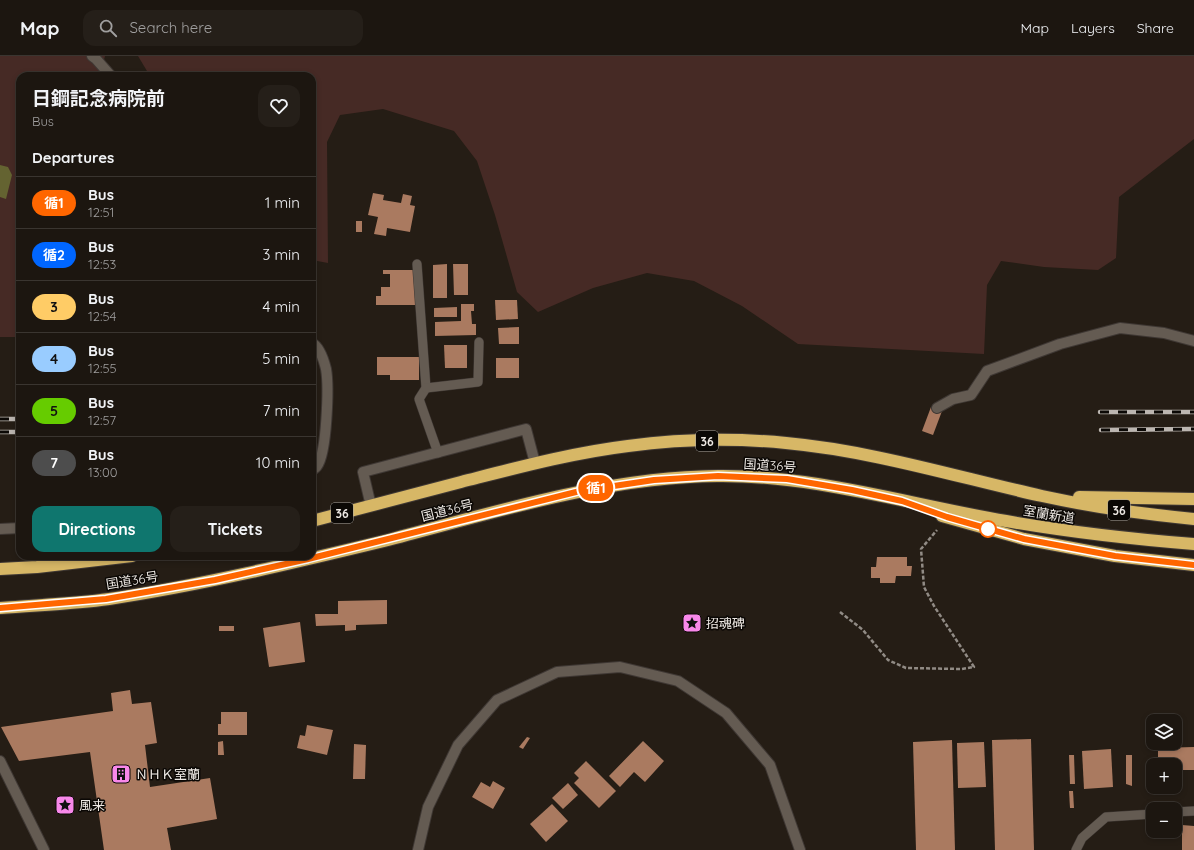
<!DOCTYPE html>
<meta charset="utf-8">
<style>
body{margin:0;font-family:Quicksand,"Noto Sans JP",sans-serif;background:#251f19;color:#f1f3f6;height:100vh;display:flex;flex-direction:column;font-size:15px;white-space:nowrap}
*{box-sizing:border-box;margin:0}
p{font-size:13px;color:#a09f9f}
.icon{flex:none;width:22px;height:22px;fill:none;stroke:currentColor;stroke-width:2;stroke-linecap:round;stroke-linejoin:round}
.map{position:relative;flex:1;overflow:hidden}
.panel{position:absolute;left:16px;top:16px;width:300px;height:488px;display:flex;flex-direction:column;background:#1c1610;border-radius:12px;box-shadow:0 2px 6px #0003,0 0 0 1px #3a3530}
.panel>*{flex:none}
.badge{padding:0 8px;border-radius:13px;font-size:14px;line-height:26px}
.fabs{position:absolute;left:1146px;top:658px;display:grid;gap:8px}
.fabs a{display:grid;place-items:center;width:36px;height:36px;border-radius:8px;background:#1c1610;box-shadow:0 2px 6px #0003,0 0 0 1px #3a3530;font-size:20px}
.map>.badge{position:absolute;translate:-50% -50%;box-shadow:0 0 0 2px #fff}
h2{padding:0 16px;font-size:15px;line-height:36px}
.round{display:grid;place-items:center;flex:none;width:42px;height:42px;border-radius:12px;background:#251f19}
.overview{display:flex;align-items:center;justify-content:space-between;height:68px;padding:0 16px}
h1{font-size:19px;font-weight:700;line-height:30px}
.action{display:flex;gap:8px;margin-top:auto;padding:8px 16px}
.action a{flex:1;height:46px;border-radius:12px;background:#0f766e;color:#fff;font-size:16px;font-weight:700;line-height:46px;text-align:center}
.action a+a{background:#251f19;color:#f1f3f6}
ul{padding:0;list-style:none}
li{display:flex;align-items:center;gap:12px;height:52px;padding:0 16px;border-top:1px solid #3a3530}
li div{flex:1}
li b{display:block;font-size:15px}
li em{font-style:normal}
li .badge{min-width:44px;font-weight:700;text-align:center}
header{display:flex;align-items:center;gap:24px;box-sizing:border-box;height:56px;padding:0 20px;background:#1c1610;border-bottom:1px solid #3a3530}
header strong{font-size:19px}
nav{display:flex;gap:22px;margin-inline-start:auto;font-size:14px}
.search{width:280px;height:36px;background:#251f19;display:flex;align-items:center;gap:10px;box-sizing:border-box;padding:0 14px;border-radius:12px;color:#a09f9f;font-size:15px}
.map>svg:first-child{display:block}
.green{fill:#462a25}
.water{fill:#646331}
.building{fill:#aa7a60}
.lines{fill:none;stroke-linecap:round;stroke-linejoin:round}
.lane-casing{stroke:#3f3834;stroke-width:10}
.street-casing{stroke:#3f3834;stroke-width:12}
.highway-casing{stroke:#3f3834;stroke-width:14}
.path{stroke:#918b85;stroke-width:2.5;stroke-dasharray:4 2;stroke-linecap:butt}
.lane{stroke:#645b52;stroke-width:9}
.street{stroke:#645b52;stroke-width:10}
.highway{stroke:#d7b766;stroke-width:12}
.rail-casing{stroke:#bcb6b1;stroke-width:4.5}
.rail{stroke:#0b0805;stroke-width:3;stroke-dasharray:9;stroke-linecap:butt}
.line-casing{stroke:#fff;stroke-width:9}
.line{stroke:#f60;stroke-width:6}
.stop-dot{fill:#fff;stroke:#f60;stroke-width:2}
.labels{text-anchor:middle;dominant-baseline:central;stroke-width:3;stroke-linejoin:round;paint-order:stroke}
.shield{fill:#0b0805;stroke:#a9a5a0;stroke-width:1}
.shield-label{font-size:12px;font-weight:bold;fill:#ede8e3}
.street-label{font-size:13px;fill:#ede8e3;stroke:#0b0805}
.poi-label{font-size:13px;fill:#ede8e3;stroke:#0b0805;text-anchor:start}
</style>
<header>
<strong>Map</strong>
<div class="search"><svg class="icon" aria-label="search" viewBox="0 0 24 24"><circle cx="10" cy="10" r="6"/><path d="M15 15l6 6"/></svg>Search here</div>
<nav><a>Map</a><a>Layers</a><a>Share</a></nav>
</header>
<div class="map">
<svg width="1194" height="794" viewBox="0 0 1194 794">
<rect width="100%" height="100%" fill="#251d15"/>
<g class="green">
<polygon points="0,0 105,0 100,20 20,20 20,281 0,281"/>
<polygon points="138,0 1194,0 1194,83 1119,141 1116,202 1098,214 1044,211 1001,205 987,229 984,298 798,288 742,250 694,225 647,217 593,232 538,256 517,236 495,159 477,105 454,75 383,53 340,59 327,86 328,207 312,204 312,20 150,20"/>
</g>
<polygon class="water" points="0,109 8,111 12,119 6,143 0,141"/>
<g class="building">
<polygon points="373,137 384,139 383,144 401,147 403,138 412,140 410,149 415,150 410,176 387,172 386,180 374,178 378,161 368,159"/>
<rect x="356" y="165" width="6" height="11"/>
<polygon points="447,208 447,242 433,242 433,209"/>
<polygon points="453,208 468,208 468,239 454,239"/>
<polygon points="383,214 417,214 417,249 376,249 376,240 381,240 381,231 390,231 390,218 383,218"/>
<polygon points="495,244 517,244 518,263 496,264"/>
<polygon points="461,248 474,248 474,255 471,255 472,268 476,268 476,279 435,280 435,266 461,265"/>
<polygon points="457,251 457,261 434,261 434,252"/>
<polygon points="519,271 519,288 499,288 498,272"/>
<polygon points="444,289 467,289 467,312 445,312"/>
<polygon points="377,301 419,301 419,324 390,324 390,319 377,319"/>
<rect x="496" y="302" width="23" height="20"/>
<polygon points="931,351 942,355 933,379 922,375"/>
<polygon points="877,501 907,501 907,510 912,510 911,520 896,520 895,527 880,527 880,522 871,522 871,511 876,511"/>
<polygon points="387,544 387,568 356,569 356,574 345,575 345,569 316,570 315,558 338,558 338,545"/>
<polygon points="300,566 305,606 269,611 263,572"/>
<rect x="219" y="570" width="15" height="5"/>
<polygon points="130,634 132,648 151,646 157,687 145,689 150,731 210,722 217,763 167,772 171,794 104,794 90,696 19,705 1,671 113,655 111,637"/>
<polygon points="221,656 247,656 247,679 218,679 218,668 221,668"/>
<polygon points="307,669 333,674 327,699 297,692 300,679 305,680"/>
<polygon points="527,681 530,682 523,693 519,691"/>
<polygon points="1031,683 1034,794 995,794 992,684"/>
<polygon points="952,684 955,794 916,794 913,686"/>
<polygon points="223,685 224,699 218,699 218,686"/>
<polygon points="643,685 664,705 645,726 634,716 620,731 609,720"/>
<polygon points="984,686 986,731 958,732 957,687"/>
<polygon points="354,688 366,689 365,723 353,723"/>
<polygon points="1194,691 1194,714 1175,714 1175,709 1158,709 1158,692"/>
<polygon points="1111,693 1113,731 1084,733 1082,695"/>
<polygon points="1069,699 1074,699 1075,728 1070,728"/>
<polygon points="1126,699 1132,699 1132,730 1126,728"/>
<polygon points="586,705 616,735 599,752 574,727 579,722 574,717"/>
<polygon points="493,725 505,732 493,753 472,741 481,726 490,731"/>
<polygon points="568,727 578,739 563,753 552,742"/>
<polygon points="1069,735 1073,735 1074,752 1070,752"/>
<polygon points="552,748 568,765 546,786 530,768"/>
<polygon points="1182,769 1194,770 1194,794 1182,794"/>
</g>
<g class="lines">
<g class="lane-casing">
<g id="lane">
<polyline points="417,208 426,332 419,343 438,397"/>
<polyline points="426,332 478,326 479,286"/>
<polyline points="1175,756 1194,755"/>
<polyline points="1076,794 1082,782 1106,761 1153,758"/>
</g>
</g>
<g class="street-casing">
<g id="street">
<polyline points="92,0 96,3 111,20"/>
<path d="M312,287c8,4 12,18 14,26 3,17 1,84 -9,97 -1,2 -3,3 -5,4"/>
<polyline points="937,352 953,343 971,339 987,315 1060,288 1120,272 1164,277 1194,285"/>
<polyline points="371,450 363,416 526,373 535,407"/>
<polyline points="0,473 20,472"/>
<polyline points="0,705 44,794"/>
<polyline points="418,794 428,751 458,689 497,644 557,616 620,611 678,625 726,657 770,709 800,794"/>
</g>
</g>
<g class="highway-casing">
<g id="highway">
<polyline points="1079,441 1194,443"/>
<polyline points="942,460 1024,483 1115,500 1194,509"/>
<path d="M312,465c50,-13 99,-26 149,-39 55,-14 110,-29 167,-36 52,-7 106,-8 158,-3 87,8 171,34 256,53 50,11 101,18 152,23"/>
<polyline points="0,513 37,511 132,500"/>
<path d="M0,552c36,-3 73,-4 109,-9 93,-14 184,-36 275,-58 109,-28 220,-64 334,-65 98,-1 193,29 288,45 63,11 125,18 188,23"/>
</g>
</g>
<polyline class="path" points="840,556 863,574 888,604 906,612 962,613 974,611 934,550 924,531 921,493 937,474"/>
<use href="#lane" class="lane"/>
<use href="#street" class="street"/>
<use href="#highway" class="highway"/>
<g class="rail-casing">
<g id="rail">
<polyline points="1100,356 1194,356"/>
<polyline points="0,363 20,363"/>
<polyline points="1101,374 1194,373"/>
<polyline points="0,376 20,376"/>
</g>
</g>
<use href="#rail" class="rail"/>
</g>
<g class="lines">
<g class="line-casing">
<polyline id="line" points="0,552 106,543 215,524 308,503 580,435 654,424 718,420 787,423 852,434 902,445 947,461 1024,483 1115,500 1194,509"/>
</g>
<use href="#line" class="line"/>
</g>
<defs>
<g id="sight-square" transform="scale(1)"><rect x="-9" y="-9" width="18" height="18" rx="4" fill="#f888ea" stroke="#0b0805"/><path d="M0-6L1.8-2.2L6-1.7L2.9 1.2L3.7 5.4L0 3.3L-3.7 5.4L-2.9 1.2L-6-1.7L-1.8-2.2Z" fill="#111"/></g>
<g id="building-square" transform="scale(1)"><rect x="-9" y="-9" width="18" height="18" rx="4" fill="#f888ea" stroke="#0b0805"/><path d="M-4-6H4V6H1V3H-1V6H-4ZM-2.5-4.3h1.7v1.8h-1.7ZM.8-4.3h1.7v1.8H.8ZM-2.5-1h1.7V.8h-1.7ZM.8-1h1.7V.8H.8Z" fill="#111"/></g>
</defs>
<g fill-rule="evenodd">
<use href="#sight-square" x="692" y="567"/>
<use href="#building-square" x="121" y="718"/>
<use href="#sight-square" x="65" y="749"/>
</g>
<circle class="stop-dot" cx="988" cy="473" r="8"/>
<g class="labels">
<g class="shield">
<rect x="696" y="375" width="22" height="20" rx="3"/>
<rect x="1108" y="444" width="22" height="20" rx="3"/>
<rect x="331" y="447" width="22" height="20" rx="3"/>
</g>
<g class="shield-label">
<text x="707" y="385">36</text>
<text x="1119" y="454">36</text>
<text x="342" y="457">36</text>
</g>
<g class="street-label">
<text transform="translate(770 409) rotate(4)">国道36号</text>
<text transform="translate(447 454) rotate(-14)">国道36号</text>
<text transform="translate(1049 458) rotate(9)">室蘭新道</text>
<text transform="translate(132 524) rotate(-9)">国道36号</text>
</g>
<g class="poi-label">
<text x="706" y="567">招魂碑</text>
<text x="135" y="718">ＮＨＫ室蘭</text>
<text x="79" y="749">風来</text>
</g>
</g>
</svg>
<div class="fabs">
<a><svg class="icon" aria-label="layers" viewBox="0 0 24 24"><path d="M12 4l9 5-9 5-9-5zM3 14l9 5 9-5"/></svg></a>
<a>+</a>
<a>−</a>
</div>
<b class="badge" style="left:596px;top:432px;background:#f60;color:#fff">循1</b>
<section class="panel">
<div class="overview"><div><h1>日鋼記念病院前</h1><p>Bus</p></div><a class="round"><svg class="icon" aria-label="heart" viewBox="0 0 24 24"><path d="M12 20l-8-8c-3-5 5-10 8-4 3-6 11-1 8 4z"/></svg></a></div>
<h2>Departures</h2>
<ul>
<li><span class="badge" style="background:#f60;color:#fff">循1</span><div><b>Bus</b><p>12:51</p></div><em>1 min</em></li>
<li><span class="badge" style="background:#06f;color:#fff">循2</span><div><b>Bus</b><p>12:53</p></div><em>3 min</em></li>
<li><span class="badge" style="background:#fc6;color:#111">3</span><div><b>Bus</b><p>12:54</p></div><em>4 min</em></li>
<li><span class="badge" style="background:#9cf;color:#111">4</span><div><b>Bus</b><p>12:55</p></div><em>5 min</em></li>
<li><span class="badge" style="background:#6c0;color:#111">5</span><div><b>Bus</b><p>12:57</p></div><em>7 min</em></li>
<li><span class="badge" style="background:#4d4d4d;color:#fff">7</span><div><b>Bus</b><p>13:00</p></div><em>10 min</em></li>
</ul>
<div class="action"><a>Directions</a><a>Tickets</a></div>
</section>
</div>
